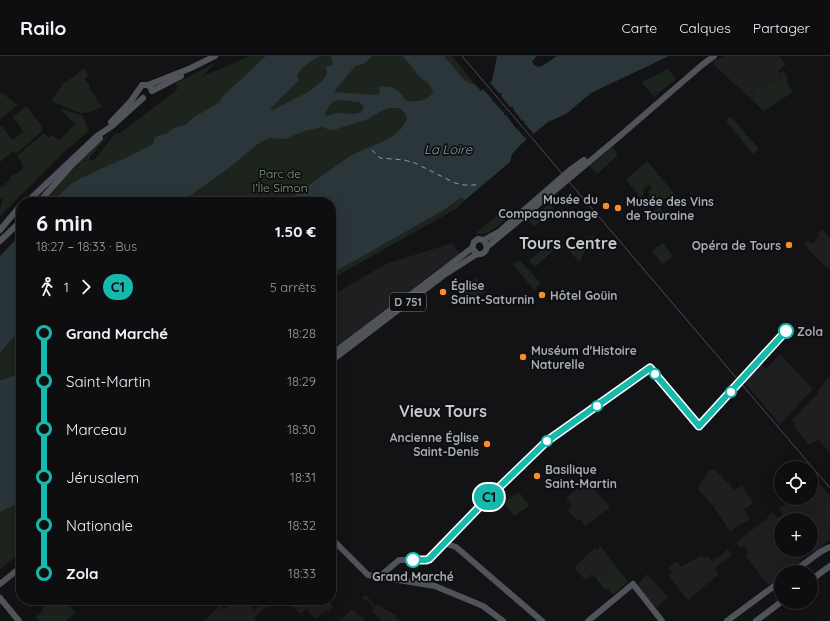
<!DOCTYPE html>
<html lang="fr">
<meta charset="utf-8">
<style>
body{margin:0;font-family:Quicksand,sans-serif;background:#171719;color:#f1f3f6;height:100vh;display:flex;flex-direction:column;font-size:15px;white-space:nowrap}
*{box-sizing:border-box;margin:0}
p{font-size:13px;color:#9b9c9f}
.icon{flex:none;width:22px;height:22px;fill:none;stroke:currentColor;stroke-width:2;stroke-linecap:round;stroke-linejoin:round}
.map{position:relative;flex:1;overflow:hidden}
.side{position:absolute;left:16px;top:141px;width:320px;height:408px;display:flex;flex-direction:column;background:#0e0e10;border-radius:16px;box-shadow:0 4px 16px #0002,0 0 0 1px #2e2e30}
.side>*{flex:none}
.badge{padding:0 8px;border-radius:13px;font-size:14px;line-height:26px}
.fabs{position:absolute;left:774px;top:405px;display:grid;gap:8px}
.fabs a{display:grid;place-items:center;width:44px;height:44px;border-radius:50%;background:#0e0e10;box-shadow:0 4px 16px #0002,0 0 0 1px #2e2e30;font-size:20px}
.map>.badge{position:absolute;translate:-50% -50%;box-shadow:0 0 0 2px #fff}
.legs{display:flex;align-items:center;gap:6px;height:44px;padding:0 20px;font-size:13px}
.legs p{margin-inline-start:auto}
.headline{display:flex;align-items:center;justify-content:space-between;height:68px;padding:0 20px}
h1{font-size:22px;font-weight:800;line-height:30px}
ul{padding:0 20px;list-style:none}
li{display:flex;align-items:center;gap:14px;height:48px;font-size:15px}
li i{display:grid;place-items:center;width:6px;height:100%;margin:0 5px;background:currentColor}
li i::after{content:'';width:10px;height:10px;margin:-5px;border:3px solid;border-radius:50%;background:#0e0e10}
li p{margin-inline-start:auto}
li:first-child i{background:linear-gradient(#0000 50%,currentColor 0)}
li:last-child i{background:linear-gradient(currentColor 50%,#0000 0)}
header{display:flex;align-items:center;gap:24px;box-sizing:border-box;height:56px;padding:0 20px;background:#0e0e10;border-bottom:1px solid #2e2e30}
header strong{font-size:19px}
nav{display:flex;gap:22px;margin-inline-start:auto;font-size:14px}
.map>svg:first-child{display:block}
.built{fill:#1f1f22}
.green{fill:#1d241d}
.water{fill:#2b363a;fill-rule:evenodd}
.pier{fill:#131315}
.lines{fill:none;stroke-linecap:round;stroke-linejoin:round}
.ferry{stroke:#7aa1b1;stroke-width:1;stroke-dasharray:5 4;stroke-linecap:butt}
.major{stroke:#505359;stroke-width:6}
.tram{stroke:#494c51;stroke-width:1}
.line-1-casing{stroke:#fff;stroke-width:9}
.line-1{stroke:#16baad;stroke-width:6}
.poi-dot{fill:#f48f2b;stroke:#0e0e0f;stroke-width:1.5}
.stop-1-dot{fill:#fff;stroke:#16baad;stroke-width:2}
.labels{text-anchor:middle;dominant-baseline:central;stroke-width:3.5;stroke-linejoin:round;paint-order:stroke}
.shield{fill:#0e0e0f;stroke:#777d83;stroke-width:1}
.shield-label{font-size:11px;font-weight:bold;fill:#a4acb5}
.park-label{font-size:12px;fill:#7fa17b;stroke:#0e0e0f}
.poi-label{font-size:12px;font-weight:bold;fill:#a4acb5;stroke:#0e0e0f;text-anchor:start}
.stop-label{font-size:12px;font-weight:bold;fill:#a4acb5;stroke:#0e0e0f;text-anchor:start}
.water-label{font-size:13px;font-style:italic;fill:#7aa1b1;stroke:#0e0e0f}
.district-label{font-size:16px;font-weight:bold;fill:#c5cad1;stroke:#0e0e0f}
</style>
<header>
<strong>Railo</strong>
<nav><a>Carte</a><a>Calques</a><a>Partager</a></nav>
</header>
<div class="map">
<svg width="830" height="565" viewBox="0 0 830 565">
<rect width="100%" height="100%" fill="#131315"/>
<g class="built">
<polygon points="724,0 779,0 786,9 778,15 783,21 758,34 755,38 750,42 716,11 713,6"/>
<polygon points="822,173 830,182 830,214 813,199 804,188 808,184 812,188 817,185 816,182 819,180 817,177"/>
<polygon points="452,187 460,198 438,213 339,289 331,279 331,240 386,208"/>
<polygon points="476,221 486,235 468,250 458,236"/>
<polygon points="780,298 813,333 780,368 744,326 761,308 766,313"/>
<polygon points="829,320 830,321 830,397 818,383 815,386 814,385 809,389 794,370 795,368 792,364 818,338 817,336"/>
<polygon points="714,413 735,434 742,429 753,447 744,453 750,463 730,475 714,451 699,434 698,431 709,415"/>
<polygon points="586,425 610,451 585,470 580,463 577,464 575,462 568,454 573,450 566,442"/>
<polygon points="817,429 821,429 830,440 830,484 812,497 810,494 811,494 811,464 781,464 781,494 802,494 805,498 804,502 786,516 781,516 780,522 774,526 770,528 766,527 745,499 748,496 743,489 740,491 736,486 769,461 769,460 773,456 777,462 783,459 779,452 796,442 811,442 811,433"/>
<polygon points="601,490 614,508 608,512 609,518 607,519 602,517 596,522 592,518 585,524 575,512 575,510 595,492 598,494 599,493 598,491"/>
<polygon points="728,493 732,499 715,512 719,518 688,544 668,519 672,516 668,512 676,505 681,511 702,499 704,502 707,500 712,506"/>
<polygon points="647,518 668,541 656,552 637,529"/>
<polygon points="366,539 375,550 377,549 396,559 395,561 401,565 380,565 381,563 372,555 374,552 368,544 366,545 362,542"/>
<polygon points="235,544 246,544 254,554 265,544 269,548 254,562 256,565 203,565 221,549 224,553"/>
<polygon points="285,544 327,544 333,551 329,556 327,554 315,563 306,553 300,558 296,554 298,552 297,551 295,553 291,547 289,547 290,546 288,547"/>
<polygon points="351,554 354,555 366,565 339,565"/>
</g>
<g class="green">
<polygon points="248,0 452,0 489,45 492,43 492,45 494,46 501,59 504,57 505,59 503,61 511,71 515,71 517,73 515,75 524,86 456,153 331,223 331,146 42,146 68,118 110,77 112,76 90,101 89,104 94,104 116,77 119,78 177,34 176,27 217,6 201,21 243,3"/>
<polygon points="84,13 88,19 85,23 86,26 90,28 89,31 97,43 97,47 100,47 102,51 90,56 80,57 51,45 63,28"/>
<polygon points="668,13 676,23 654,41 642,26"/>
<polygon points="783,15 788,23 786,25 793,36 764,55 750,42 755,38 757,34 783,21 780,17"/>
<polygon points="0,36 18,49 0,63"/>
<polygon points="26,50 42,70 42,75 16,98 13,95 0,106 0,71 2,70 12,84 24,76 13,61"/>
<path d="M60,53l22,6 7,16 -25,21 -64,64v-9h1l2,-10 -3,1v-10l10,-8 -1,-2c9,-7 21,-7 8,-22l27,-23 5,5 3,-3 7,6 16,-17z"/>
<polygon points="729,61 732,62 759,93 753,98 727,66 727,63"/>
<polygon points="612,91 618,99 597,118 590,110"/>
<polygon points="647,105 674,137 658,147 664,158 651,167 644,161 646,158 648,160 659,150 657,147 655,148 648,140 650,139 648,136 652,133 649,129 643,134 644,136 641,142 626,124"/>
<polygon points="548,149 551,149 555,154 534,171 529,164"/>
<path d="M507,151l5,6c-10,8 -22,25 -36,20z"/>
<polygon points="595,179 581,202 582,203 579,206 567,192 585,185 585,183 586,184 588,183 589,182"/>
<polygon points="663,187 672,199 672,201 662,208 652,195"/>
<polygon points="548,189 553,195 535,211 529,204"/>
<polygon points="520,204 541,228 537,230 535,235 513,209"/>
<polygon points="21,273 21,316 0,325 0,297"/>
<polygon points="21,318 21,496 0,513 0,326"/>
<polygon points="519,436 529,450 514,460 504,446"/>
<polygon points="614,508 628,526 613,539 609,535 610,533 607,534 605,532 604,533 596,522 602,517 606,519 609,518 607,512"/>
<polygon points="43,544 65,544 75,557 65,565 39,565 36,561 43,555 41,553 47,548"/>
</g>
<g class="water">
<path d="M266,0h55c-10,4 -18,10 -24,19l2,5 -29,29 3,1 37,-19 14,-12 3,-6 -1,-7h5l2,-2 -1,-5 -2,-3h42l-7,7 -10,3 -21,26 42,3 4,-2 -1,-6c11,-2 22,2 26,13 10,3 22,2 28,-8 -4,-12 -8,-9 -14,-16 -6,-7 -10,-14 -17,-20h42l20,24 13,6 4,5 11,-10 5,-25h40l-5,5 2,4 5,2 5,-2 13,-9h112l-78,37 -25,21 -18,8 -28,23 -8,9 -2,8 -45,38 -3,-3 -20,14 -111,63v-72h-46l65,-46 40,-18 11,-9 6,-10 -1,-4 -5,-6 -3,-1h-8l-7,2 -15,9 -31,10 -7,1 -8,-3 -18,4 -19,8 -15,-1 -11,5 -29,24 -49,35h-129l19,-18 12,-7 49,-22 21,-11 2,-7 11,-3 6,-5 15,-5 7,-7 26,-15 2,-5zM338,44l21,2 5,4c-1,12 -17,6 -25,7 -4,0 -9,2 -13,3l-1,-3 6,-10z"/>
<polygon points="21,178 21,273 0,297 0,200"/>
<polygon points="21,316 21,446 0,456 0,325"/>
</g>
<polygon class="pier" points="490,24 489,26 499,37 502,37 501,40 510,51 513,51 513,53 522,65 525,65 524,67 534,78 536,78 527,86 527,84 517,73 516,73 515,71 506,59 504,59 504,57 494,46 492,45 492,43 482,32 480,32 480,31 481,32"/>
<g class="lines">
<polyline class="ferry" points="372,94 380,102 404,104 415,107 455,127 464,129 476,129"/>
<g class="major">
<polyline points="148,29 191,12 215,0"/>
<polyline points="152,35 181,20"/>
<polyline points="111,66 131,45 142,29 148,29 151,32 152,35"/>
<polyline points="27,146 97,80 112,70 143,42"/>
<polyline points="39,146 72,109 100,82"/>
<polyline points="20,160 21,154"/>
<polyline points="0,174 21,149"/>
<polyline points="484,184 500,175 570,114 584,104"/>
<polyline points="0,185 21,165"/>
<path d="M487,191l-3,-7 -6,-1 -4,3 -2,6 5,6c5,1 9,-2 10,-7l127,-106 88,-76 12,-9"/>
<polyline points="331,299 472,192"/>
<polyline points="331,305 444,219 477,198"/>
<polyline points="331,482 368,519 435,530 483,550 503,565"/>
<polyline points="793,516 820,496 830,491"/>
<polyline points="379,521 399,504 426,504 444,487 456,491 542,565"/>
<polyline points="811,524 830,510"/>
<polyline points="0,528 21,511"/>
<polyline points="0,542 19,565"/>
<polyline points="588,565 633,528 662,565"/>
<polyline points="727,565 781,525"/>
<polyline points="756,565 781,546"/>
</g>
<polyline class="tram" points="462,0 830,432"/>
</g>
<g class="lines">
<g class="line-1-casing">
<polyline id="line-1" points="413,504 426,504 429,503 487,443 547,385 650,312 699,370 786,275"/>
</g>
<use href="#line-1" class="line-1"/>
</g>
<g class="poi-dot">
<circle cx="606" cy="150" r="4"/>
<circle cx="618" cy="152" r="4"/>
<circle cx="789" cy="189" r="4"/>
<circle cx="443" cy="236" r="4"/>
<circle cx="542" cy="239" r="4"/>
<circle cx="523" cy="301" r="4"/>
<circle cx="487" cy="388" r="4"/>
<circle cx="537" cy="420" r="4"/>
</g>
<g class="stop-1-dot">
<circle cx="786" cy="275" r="7"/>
<circle cx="655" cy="318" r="5"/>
<circle cx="731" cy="336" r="5"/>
<circle cx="597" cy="350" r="5"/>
<circle cx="547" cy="385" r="5"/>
<circle cx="413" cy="504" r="7"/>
</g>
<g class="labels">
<rect class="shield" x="390" y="237" width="36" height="18" rx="3"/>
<g class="shield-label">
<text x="408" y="246">D 751</text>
</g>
<g class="park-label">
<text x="280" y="117">Parc de<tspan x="280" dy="14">l'Île Simon</tspan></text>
</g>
<g class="poi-label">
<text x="598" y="143" text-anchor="end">Musée du<tspan x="598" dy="14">Compagnonnage</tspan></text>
<text x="626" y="145">Musée des Vins<tspan x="626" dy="14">de Touraine</tspan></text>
<text x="781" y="189" text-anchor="end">Opéra de Tours</text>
<text x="451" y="229">Église<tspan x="451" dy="14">Saint-Saturnin</tspan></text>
<text x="550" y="239">Hôtel Goüin</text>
<text x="531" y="294">Muséum d'Histoire<tspan x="531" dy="14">Naturelle</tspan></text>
<text x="479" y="381" text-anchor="end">Ancienne Église<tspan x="479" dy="14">Saint-Denis</tspan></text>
<text x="545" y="413">Basilique<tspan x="545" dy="14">Saint-Martin</tspan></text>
</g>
<g class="stop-label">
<text x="797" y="275">Zola</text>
<text x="413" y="520" text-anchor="middle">Grand Marché</text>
</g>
<g class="water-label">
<text x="448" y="93">La Loire</text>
</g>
<g class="district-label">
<text x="568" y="187">Tours Centre</text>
<text x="443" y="355">Vieux Tours</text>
</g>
</g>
</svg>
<div class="fabs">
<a><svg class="icon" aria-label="locate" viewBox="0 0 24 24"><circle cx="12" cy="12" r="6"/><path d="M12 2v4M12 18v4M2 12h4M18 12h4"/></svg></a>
<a>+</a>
<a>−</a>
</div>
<b class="badge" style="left:489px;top:441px;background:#16baad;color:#111">C1</b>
<section class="side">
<div class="headline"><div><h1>6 min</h1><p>18:27 – 18:33 · Bus</p></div><b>1.50 €</b></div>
<div class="legs"><svg class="icon" aria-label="walk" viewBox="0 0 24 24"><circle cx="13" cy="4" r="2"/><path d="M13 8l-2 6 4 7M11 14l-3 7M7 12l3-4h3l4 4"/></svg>1<svg class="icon" aria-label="forward" viewBox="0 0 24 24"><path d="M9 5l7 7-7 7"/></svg><b class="badge" style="background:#16baad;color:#111">C1</b><p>5 arrêts</p></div>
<ul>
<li><i style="color:#16baad"></i><b>Grand Marché</b><p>18:28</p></li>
<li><i style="color:#16baad"></i><span>Saint-Martin</span><p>18:29</p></li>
<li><i style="color:#16baad"></i><span>Marceau</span><p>18:30</p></li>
<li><i style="color:#16baad"></i><span>Jérusalem</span><p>18:31</p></li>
<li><i style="color:#16baad"></i><span>Nationale</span><p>18:32</p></li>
<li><i style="color:#16baad"></i><b>Zola</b><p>18:33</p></li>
</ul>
</section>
</div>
